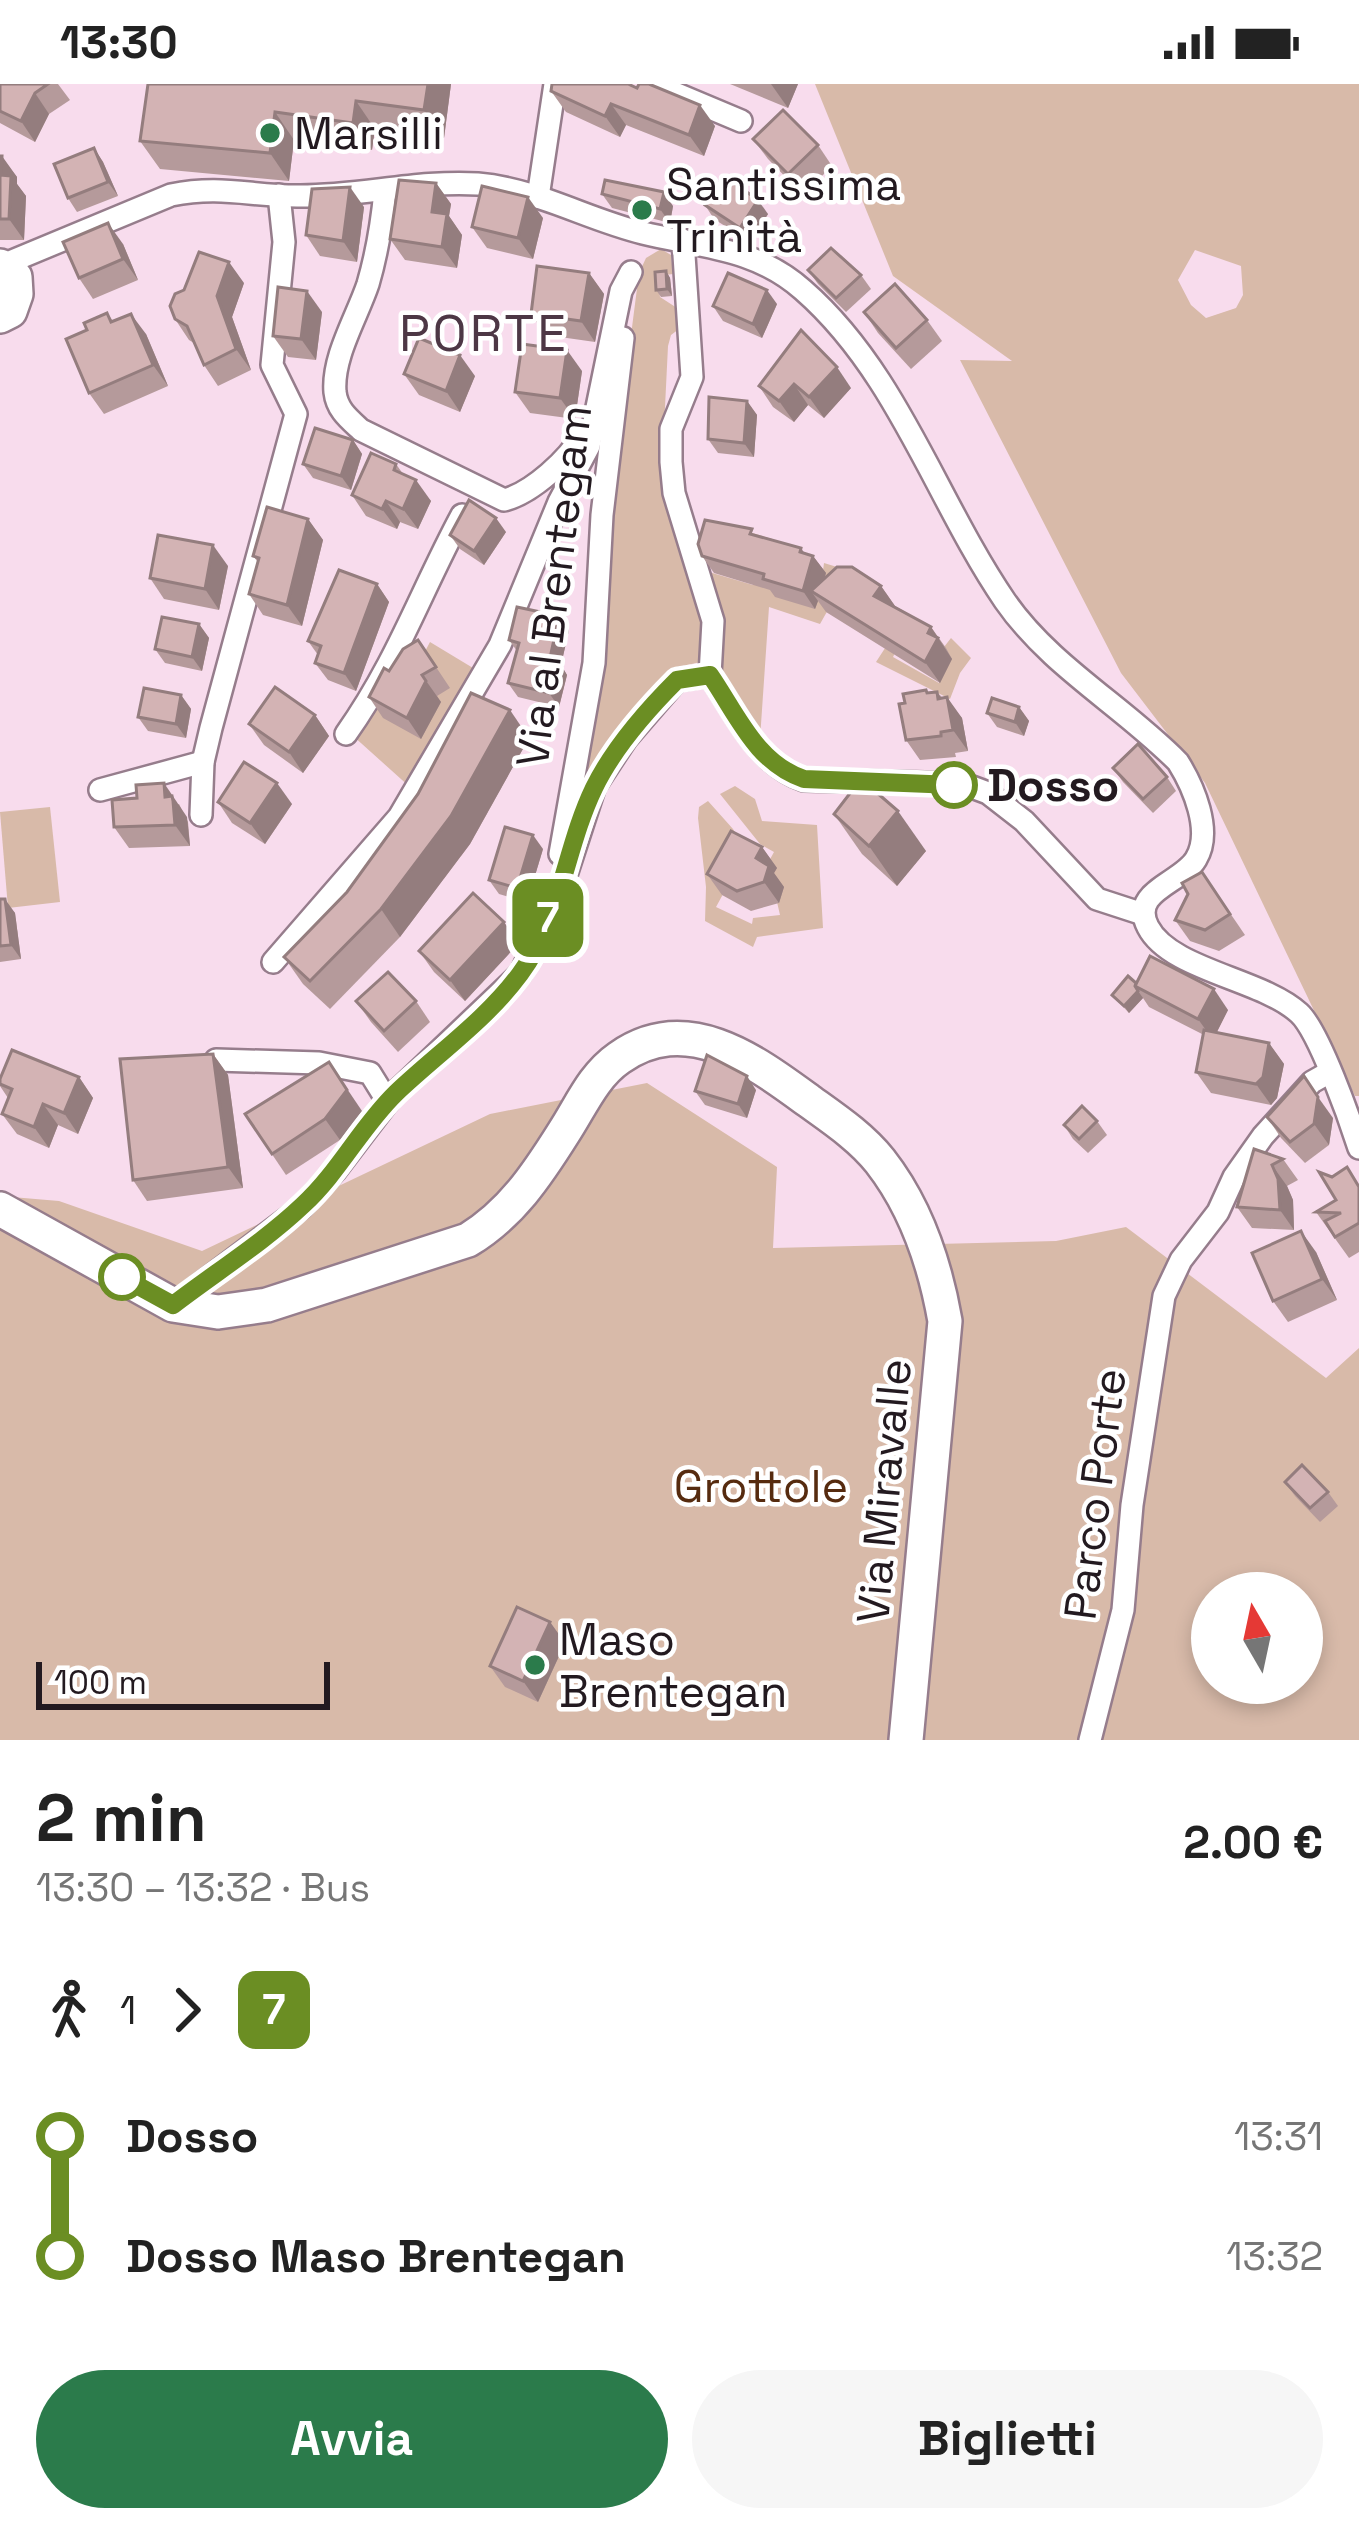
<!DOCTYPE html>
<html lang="it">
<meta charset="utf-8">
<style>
body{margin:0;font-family:"Space Grotesk",sans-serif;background:#f6f6f6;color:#222;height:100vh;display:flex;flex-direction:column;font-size:45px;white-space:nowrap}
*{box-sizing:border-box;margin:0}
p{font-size:39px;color:#767676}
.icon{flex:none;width:66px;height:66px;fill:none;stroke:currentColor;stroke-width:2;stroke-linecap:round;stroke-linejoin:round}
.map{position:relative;height:1656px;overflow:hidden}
.details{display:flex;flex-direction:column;background:#fff;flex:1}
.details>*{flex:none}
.badge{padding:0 24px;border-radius:18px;font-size:42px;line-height:78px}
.needle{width:78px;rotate:351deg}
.controls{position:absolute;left:1191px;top:1488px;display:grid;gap:24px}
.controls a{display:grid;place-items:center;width:132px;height:132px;border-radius:50%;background:#fff;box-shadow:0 6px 18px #0003;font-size:60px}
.scale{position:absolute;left:36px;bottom:30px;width:294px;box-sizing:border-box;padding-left:12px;border:6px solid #231a20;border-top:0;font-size:33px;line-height:42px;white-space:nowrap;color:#231a20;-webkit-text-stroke:9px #fff;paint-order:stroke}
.map>.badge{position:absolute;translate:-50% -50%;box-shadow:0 0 0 6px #fff}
.legs{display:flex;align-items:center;gap:18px;height:132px;padding:0 36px;font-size:39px}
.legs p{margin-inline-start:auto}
.overview{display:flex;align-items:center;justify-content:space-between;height:204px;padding:0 36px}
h1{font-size:66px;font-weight:700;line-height:90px}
.primary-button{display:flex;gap:24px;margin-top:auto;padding:24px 36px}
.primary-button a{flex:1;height:138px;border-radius:72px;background:#2b7b4b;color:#fff;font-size:48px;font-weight:700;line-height:138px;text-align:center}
.primary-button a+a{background:#f6f6f6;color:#222}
ul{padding:0 36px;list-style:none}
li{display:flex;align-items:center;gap:42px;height:120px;font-size:45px}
li i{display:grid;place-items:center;width:18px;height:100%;margin:0 15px;background:currentColor}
li i::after{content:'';width:30px;height:30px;margin:-15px;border:9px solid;border-radius:50%;background:#fff}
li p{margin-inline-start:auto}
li:first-child i{background:linear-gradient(#0000 50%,currentColor 0)}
li:last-child i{background:linear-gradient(currentColor 50%,#0000 0)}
.status{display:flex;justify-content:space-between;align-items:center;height:84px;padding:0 60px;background:#fff;direction:ltr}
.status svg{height:33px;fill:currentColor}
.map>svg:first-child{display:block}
.green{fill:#d8baa9;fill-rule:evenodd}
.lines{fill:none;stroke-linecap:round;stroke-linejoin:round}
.street-casing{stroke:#967d8c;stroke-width:26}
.secondary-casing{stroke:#967d8c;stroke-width:38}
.street{stroke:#fff;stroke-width:21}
.secondary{stroke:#fff;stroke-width:33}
.wall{fill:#b59a9b}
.shaded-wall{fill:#947d7e}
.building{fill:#d3b3b4;stroke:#947d7e;stroke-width:3}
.line-1-casing{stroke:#fff;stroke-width:27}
.line-1{stroke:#6b8e23;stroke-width:18}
.poi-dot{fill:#2b7b4b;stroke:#fff;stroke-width:4.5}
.stop-1-dot{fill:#fff;stroke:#6b8e23;stroke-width:6}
.labels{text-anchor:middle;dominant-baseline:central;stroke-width:9;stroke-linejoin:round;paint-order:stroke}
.poi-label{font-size:45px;fill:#231a20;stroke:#fff;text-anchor:start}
.street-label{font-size:45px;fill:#231a20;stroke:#fff}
.stop-label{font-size:45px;font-weight:bold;fill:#231a20;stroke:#fff;text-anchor:start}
.park-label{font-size:45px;fill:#562b0f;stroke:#fff}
.quarter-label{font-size:51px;letter-spacing:3px;fill:#4d3745;stroke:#fff}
</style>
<div class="status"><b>13:30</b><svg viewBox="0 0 49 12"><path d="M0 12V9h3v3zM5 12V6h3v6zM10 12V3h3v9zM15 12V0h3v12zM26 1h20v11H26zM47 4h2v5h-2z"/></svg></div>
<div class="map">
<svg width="1359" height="1656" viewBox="0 0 1359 1656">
<rect width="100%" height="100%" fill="#f8dced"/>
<g class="green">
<path d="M815,0h544v1012h-4l-150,-313 -84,-110 -161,-313 52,1 -119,-85zM1195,166l46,16 2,29 -7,13 -30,10 -15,-13 -13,-25z"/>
<polygon points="661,165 671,171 673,190 657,192 660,213 677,224 679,245 671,251 668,262 662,384 667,425 704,534 701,578 673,584 647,612 650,614 568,740 639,189 646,174"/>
<polygon points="739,445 772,455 820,510 824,479 850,487 820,540 769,523 760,655 720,581 699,463 713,467 709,488 753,501"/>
<polygon points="902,538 908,542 893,573 939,599 944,563 951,554 971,574 960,589 950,615 876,578"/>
<polygon points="430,558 478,587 411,704 352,651 382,608 421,575"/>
<polygon points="735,702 755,715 762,737 817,741 823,844 757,853 753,863 705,837 706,803 698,734 699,723 708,717 733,745 746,768 716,823 752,840 753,834 780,831 768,779 774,768 760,760 720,710"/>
<polygon points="50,723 60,818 8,824 0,728"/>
<path d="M647,999l130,84 -4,81 283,-7 70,-14 200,151 33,-30v392h-1359v-544l59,5 143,50 288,-137zM1212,1509h90v90h-90z"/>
</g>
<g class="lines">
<g class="street-casing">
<g id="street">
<polyline points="653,0 741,37"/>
<path d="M385,107c-3,32 -8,62 -17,93 -11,33 -36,73 -33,108 2,18 14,27 26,38l143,70c28,-7 65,-41 79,-66"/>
<polyline points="538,113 555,0"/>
<polyline points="683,156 692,293 671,345 671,378 674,409 713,537 710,591"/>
<path d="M0,182l171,-71c50,-10 79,1 126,1 60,1 121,-16 181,-12 59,5 110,36 165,49 58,14 113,15 160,57 95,83 133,210 202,311 45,65 118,105 173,161 15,24 35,69 18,97 -14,24 -67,32 -48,68 22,43 114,52 151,86 20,18 51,107 60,135"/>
<path d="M346,650c51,-72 75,-143 116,-219"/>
<polyline points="100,706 203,678"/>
<polyline points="201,731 203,678 211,644 296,330 272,281 284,158 279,111"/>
<polyline points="560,770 594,579 602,431 623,254"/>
<polyline points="273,878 399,733 500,561 559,418 589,362 621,207 631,188"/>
<polyline points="216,976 319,979 370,989 388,1018"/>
<path d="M173,1221l128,-97 34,-37 58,-76 128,-122 44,-95 30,-92 31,-47 51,-59 33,-5c27,39 46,88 94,105l121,3 47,4 16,6 36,28 73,78 46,15"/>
<polyline points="1090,1656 1123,1526 1132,1421 1164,1212 1181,1176 1218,1128 1234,1093 1263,1052 1312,998 1328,989"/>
</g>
</g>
<g class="secondary-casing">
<g id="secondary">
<polyline points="0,182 15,193 16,210 10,227 0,232"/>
<path d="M0,1125l173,96 45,7 49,-7 201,-65c43,-26 69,-65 96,-108 17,-26 29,-56 55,-74 68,-48 135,3 190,43 25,18 52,36 71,60 36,46 55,103 65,160l-39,419"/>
</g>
</g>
<use href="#street" class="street"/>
<use href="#secondary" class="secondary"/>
</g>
<g class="wall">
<polygon points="0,0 58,0 70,16 49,30 35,58 0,39"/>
<polygon points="148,0 451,0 444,54 375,45 372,66 294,56 289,97 160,85 140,57"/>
<polygon points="730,0 798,0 788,24"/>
<polygon points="551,7 715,42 704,72 626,41 620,53 566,28"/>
<polygon points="753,55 818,61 832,82 803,111 768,75"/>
<polygon points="94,64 103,78 118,112 77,128 68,114"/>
<polygon points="0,72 17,93 17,100 26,112 24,156 0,156"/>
<polygon points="436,99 451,120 449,132 462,151 457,184 405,176 390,155"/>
<polygon points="602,110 673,122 670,139 612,124"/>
<polygon points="705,121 768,130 750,158 714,135"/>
<polygon points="364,123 357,178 320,172 306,151"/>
<polygon points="543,134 533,175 487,164 472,143"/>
<polygon points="123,160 138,196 93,215 79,194"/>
<polygon points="808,186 861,191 871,205 846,228 818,200"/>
<polygon points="666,187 670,194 672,212 661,213 656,206"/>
<polygon points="589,189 604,210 595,258 546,251 531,230"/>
<polygon points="244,199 232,233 251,286 218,302 204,281 194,259 189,256 175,235"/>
<polygon points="777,220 762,254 723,237 713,222"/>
<polygon points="322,228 316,276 288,273 273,252"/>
<polygon points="864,228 927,236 942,257 911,285 878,249"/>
<polygon points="107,229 113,237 146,250 168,302 104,330 89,309 87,246"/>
<polygon points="582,287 575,335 530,329 515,308"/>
<polygon points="404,290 475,292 460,328 419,311"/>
<polygon points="759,302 851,304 824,334 808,321 794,338 773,323"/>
<polygon points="747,317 757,331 754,373 718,369 708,355"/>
<polygon points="353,356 362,370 351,406 313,394 303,380"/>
<polygon points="396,380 403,390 431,417 418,445 400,438 397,445 366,432 352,411"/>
<polygon points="308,435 323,456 302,542 263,531 249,510 258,478 253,472"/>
<polygon points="506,448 484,481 460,465 450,451"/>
<polygon points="755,451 813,472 826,489 824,496 881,502 895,522 931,543 946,564 952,575 940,599 826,528 818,517 815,525 775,513 770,506 714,489 702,472"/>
<polygon points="228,482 219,526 164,515 150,494"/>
<polygon points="377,500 389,518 356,607 328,596 315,579 318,571 308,557"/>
<polygon points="199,540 209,554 202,587 165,579 155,565"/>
<polygon points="569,546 561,581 567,591 559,623 518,613 508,599 517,567 509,556"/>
<polygon points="418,556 450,604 437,612 441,618 421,655 383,634 369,613"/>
<polygon points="937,608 962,634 968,667 955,669 956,673 920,676 906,656 929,609"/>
<polygon points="181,611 191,625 186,654 148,647 138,633"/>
<polygon points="1019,623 1029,637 1024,652 997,643 987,629"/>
<polygon points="315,631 329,652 303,689 264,661 249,640"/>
<polygon points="529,654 470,760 400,853 330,925 303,900 284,873"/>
<polygon points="1113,684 1167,693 1176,707 1153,729 1123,698"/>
<polygon points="218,718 292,720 265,760 232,739"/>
<polygon points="179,720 188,738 190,762 129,764 114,743"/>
<polygon points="834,730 926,767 897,802 862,770"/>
<polygon points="762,763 777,784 774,789 784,803 779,819 751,827 722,811 707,790"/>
<polygon points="543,765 527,818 499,810 489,796"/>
<polygon points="1202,788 1245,851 1219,867 1190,857 1175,836"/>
<polygon points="0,815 15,829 21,875 0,878"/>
<polygon points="519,859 465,917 434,888 419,867"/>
<polygon points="1136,899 1228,926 1216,949 1269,959 1284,980 1277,1014 1271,1021 1211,1009 1196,988 1204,951 1149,923 1143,914 1129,929 1112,911"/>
<polygon points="356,917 416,917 430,938 398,968 371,938"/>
<polygon points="213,970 228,991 243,1104 147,1117 133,1096"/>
<polygon points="79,993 93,1014 78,1050 58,1041 49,1064 17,1050 2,1030 8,1014 0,1002 0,995"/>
<polygon points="756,1006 747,1034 705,1021 695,1007"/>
<polygon points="362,1027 340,1056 286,1091 245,1030"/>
<polygon points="1267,1033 1333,1034 1329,1061 1305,1079 1281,1054"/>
<polygon points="1097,1037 1107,1051 1088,1069 1073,1055 1064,1041"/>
<polygon points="1254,1065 1283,1075 1298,1096 1287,1102 1293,1116 1294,1146 1252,1144 1237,1123"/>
<polygon points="1359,1100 1359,1168 1349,1174 1316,1128"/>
<polygon points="1316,1168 1337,1216 1288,1238 1273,1217"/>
<polygon points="1285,1398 1328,1408 1338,1422 1320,1438 1295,1412"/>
<polygon points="550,1538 565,1559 538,1618 505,1603 490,1582"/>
</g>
<g class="shaded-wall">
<polygon points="428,0 451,0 444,54 424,26"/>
<polygon points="771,0 798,0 788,24"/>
<polygon points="35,9 49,30 35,58 21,37"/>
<polygon points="356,17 375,45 372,66 353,39"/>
<polygon points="611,20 626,41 620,53 605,32"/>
<polygon points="700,21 715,42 704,72 689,51"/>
<polygon points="275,28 294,56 289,97 270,69"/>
<polygon points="94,64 103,78 118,112 108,98"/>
<polygon points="2,72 17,93 17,100 26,112 24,156 9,135 1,91"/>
<polygon points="436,99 451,120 449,132 462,151 457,184 442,163 432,128"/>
<polygon points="350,103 364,123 357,178 343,157"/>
<polygon points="664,108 673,122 670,139 660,125"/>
<polygon points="528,113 543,134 533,175 518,154"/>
<polygon points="758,116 768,130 750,158 740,144"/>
<polygon points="108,139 123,160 138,196 123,175"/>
<polygon points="229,178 244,199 232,233 251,286 236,265 217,212"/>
<polygon points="666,187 670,194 672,212 667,205"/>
<polygon points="589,189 604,210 595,258 581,237"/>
<polygon points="767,206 777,220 762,254 753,240"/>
<polygon points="307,207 322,228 316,276 301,255"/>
<polygon points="131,230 146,250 168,302 153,281"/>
<polygon points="567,266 582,287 575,335 560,314"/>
<polygon points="460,271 475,292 460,328 446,307"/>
<polygon points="837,283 851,304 824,334 809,313"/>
<polygon points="794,300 808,321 794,338 779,317"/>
<polygon points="747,317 757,331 754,373 744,359"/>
<polygon points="353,356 362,370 351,406 341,392"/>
<polygon points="416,396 431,417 418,445 403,425"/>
<polygon points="386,417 400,438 397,445 382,425"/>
<polygon points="496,434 506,448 484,481 474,467"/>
<polygon points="308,435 323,456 302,542 287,521"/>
<polygon points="213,461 228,482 219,526 205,505"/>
<polygon points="801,464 811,479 813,472 826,489 819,512 811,507 818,517 815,525 803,507"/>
<polygon points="377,500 389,518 356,607 344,589"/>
<polygon points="881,502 895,522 874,512"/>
<polygon points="559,532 569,546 561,581 567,591 559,623 549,609 550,574"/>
<polygon points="199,540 209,554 202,587 192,573"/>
<polygon points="931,543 952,575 940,599 925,578 928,549"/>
<polygon points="422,591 441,618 421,655 407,634"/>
<polygon points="937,608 949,625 947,613 962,634 968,667 953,646 938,615"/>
<polygon points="181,611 191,625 186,654 176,640"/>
<polygon points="1019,623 1029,637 1024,652 1015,638"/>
<polygon points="510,626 529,654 470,760 400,853 381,825"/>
<polygon points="315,631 329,652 303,689 289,668"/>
<polygon points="164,699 187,733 190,762 175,741 165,713"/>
<polygon points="277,699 292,720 265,760 250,739"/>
<polygon points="898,727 926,767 897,802 869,762"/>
<polygon points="533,751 543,765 527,818 517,804"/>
<polygon points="762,763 777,784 774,789 784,803 779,819 764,798 756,774"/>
<polygon points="5,815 15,829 21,875 11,861"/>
<polygon points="504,838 519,859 465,917 450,896"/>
<polygon points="1214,905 1228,926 1213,956 1198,935"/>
<polygon points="1138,907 1143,914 1129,929 1124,922"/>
<polygon points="1269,959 1284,980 1277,1014 1271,1021 1256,1000"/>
<polygon points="213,970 228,991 243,1104 228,1083"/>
<polygon points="329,978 362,1027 340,1056 325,1035"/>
<polygon points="747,992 756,1006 747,1034 738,1020"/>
<polygon points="79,993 93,1014 78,1050 64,1029"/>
<polygon points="1318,1013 1333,1034 1329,1061 1314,1040"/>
<polygon points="43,1020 58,1041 49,1064 34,1043"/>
<polygon points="1272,1081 1287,1102 1293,1116 1294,1146 1280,1126"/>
<polygon points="1301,1147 1316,1168 1337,1216 1322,1195"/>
<polygon points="550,1538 565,1559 538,1618 523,1597"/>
</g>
<g class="building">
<polygon points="0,0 48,0 35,9 21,37 0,27"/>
<polygon points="148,0 428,0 424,26 356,17 353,39 275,28 270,69 140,57"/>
<polygon points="552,0 628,0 637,4 639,0 649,0 700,21 689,51 611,20 605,32 551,7"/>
<polygon points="783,26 818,61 788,90 753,55"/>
<polygon points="94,64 108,98 68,114 54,80"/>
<polygon points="0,72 2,72 1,91 11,92 9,135 0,135"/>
<polygon points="724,92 758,116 740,144 705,121"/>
<polygon points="399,96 436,99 432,128 447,130 442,163 390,155"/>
<polygon points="605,96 664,108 660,125 602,110"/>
<polygon points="482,102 528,113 518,154 472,143"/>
<polygon points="350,103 343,157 306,151 312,105"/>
<polygon points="108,139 123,175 79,194 63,158"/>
<polygon points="831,164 861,191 836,214 808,186"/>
<polygon points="199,168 229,178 217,212 236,265 204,281 187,242 175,235 170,222 175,210 184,206"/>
<polygon points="537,182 589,189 581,237 531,230"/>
<polygon points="666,187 667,205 656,206 655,188"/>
<polygon points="728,189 767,206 753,240 713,222"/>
<polygon points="895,200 927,236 896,264 864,228"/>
<polygon points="278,203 307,207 301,255 273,252"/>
<polygon points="107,229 111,238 131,230 153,281 89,309 66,255 87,246 84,239"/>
<polygon points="801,246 837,283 809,313 794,300 779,317 759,302"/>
<polygon points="419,254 460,271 446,307 404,290"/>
<polygon points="522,260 567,266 560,314 515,308"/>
<polygon points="709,313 747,317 744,359 708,355"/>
<polygon points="315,344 353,356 341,392 303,380"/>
<polygon points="371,369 396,380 394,386 416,396 403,425 386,417 382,425 352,411"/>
<polygon points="469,416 496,434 474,467 450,451"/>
<polygon points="267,423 308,435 287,521 249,510 259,474 253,472"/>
<polygon points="705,436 752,445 750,450 801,464 800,468 813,472 803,507 763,495 764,490 702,472 698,460"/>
<polygon points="158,451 213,461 205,505 150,494"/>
<polygon points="837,483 852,483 881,502 874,512 931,543 928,549 938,554 925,578 811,507"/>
<polygon points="339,486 377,500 344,589 315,579 321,562 308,557"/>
<polygon points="517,523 559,532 550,574 558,577 549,609 508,599 519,559 509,556"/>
<polygon points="162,533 199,540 192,573 155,565"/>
<polygon points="418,556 436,583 422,591 426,597 407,634 369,613 384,584 389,587 403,565"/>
<polygon points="275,603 315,631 289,668 249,640"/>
<polygon points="144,604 181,611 176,640 138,633"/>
<polygon points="926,606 927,609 937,608 938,615 947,613 953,646 941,648 941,652 906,656 899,620 905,619 903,610"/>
<polygon points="471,609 510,626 451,732 381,825 310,897 284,873 347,808 418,710"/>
<polygon points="992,614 1019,623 1015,638 987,629"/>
<polygon points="1138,660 1167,693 1143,715 1113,684"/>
<polygon points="244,678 277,699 250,739 218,718"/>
<polygon points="861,695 898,727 869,762 834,730"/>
<polygon points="164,699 165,713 172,712 173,717 175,741 114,743 112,716 137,714 136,701"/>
<polygon points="505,743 533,751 517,804 489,796"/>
<polygon points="731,747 762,763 756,774 769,782 764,798 737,807 707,790"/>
<polygon points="1202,788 1230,830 1205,846 1175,836 1188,810 1182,799"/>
<polygon points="473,809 504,838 450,896 419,867"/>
<polygon points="0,815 5,815 11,861 0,862"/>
<polygon points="1150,872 1214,905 1198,935 1135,902"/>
<polygon points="388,888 416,917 384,947 356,917"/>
<polygon points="1128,892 1136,899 1135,902 1138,907 1124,922 1112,911"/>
<polygon points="1204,946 1269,959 1263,993 1256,1000 1196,988"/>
<polygon points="12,966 79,993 64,1029 43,1020 34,1043 2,1030 12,1005 0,1000 0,995"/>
<polygon points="213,970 228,1083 133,1096 120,975"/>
<polygon points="707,971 747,992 738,1020 695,1007"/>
<polygon points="329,978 347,1006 325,1035 272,1070 245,1030"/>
<polygon points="1304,992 1318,1013 1314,1040 1290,1058 1267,1033"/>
<polygon points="1082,1022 1097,1037 1079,1055 1064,1041"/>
<polygon points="1254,1065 1283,1075 1272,1081 1278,1095 1280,1126 1237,1123"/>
<polygon points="1347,1083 1359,1103 1359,1139 1335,1153 1325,1137 1341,1129 1316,1128 1336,1116 1319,1088 1332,1093"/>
<polygon points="1301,1147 1322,1195 1273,1217 1252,1169"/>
<polygon points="1302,1381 1328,1408 1310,1424 1285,1398"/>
<polygon points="517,1523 550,1538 523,1597 490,1582"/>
</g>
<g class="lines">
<g class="line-1-casing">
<path id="line-1" d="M122,1193l51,28c43,-33 91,-63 130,-100 36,-33 58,-78 93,-112 41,-39 90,-73 124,-119 41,-55 45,-126 74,-186 19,-39 52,-77 83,-108l33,-5c27,39 46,88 94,104l150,6"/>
</g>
<use href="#line-1" class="line-1"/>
</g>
<g class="poi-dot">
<circle cx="270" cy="49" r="12"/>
<circle cx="642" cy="126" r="12"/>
<circle cx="535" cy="1581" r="12"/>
</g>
<g class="stop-1-dot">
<circle cx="954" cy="701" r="21"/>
<circle cx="122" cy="1193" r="21"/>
</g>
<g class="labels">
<g class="poi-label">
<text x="294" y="49">Marsilli</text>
<text x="666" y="100">Santissima<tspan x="666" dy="52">Trinità</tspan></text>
<text x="559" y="1555">Maso<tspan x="559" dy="52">Brentegan</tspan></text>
</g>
<g class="street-label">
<text transform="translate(554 502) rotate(-83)">Via al Brentegam</text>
<text transform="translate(884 1407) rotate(-85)">Via Miravalle</text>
<text transform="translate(1095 1410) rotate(-83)">Parco Porte</text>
</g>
<g class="stop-label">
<text x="987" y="701">Dosso</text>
</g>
<g class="park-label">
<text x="761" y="1402">Grottole</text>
</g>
<g class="quarter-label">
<text x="484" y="249">PORTE</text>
</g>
</g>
</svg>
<div class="controls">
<a><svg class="needle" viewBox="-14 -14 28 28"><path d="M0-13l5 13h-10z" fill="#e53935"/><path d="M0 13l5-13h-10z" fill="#767676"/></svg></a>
</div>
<div class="scale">100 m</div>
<b class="badge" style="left:548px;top:834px;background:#6b8e23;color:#fff">7</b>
</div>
<section class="details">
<div class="overview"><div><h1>2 min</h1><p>13:30 – 13:32 · Bus</p></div><b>2.00 €</b></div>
<div class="legs"><svg class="icon" aria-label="walk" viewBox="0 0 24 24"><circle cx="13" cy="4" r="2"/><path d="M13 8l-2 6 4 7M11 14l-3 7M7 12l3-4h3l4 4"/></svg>1<svg class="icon" aria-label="forward" viewBox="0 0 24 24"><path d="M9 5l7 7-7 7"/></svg><b class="badge" style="background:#6b8e23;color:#fff">7</b></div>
<ul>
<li><i style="color:#6b8e23"></i><b>Dosso</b><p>13:31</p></li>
<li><i style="color:#6b8e23"></i><b>Dosso Maso Brentegan</b><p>13:32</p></li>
</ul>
<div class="primary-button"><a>Avvia</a><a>Biglietti</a></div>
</section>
